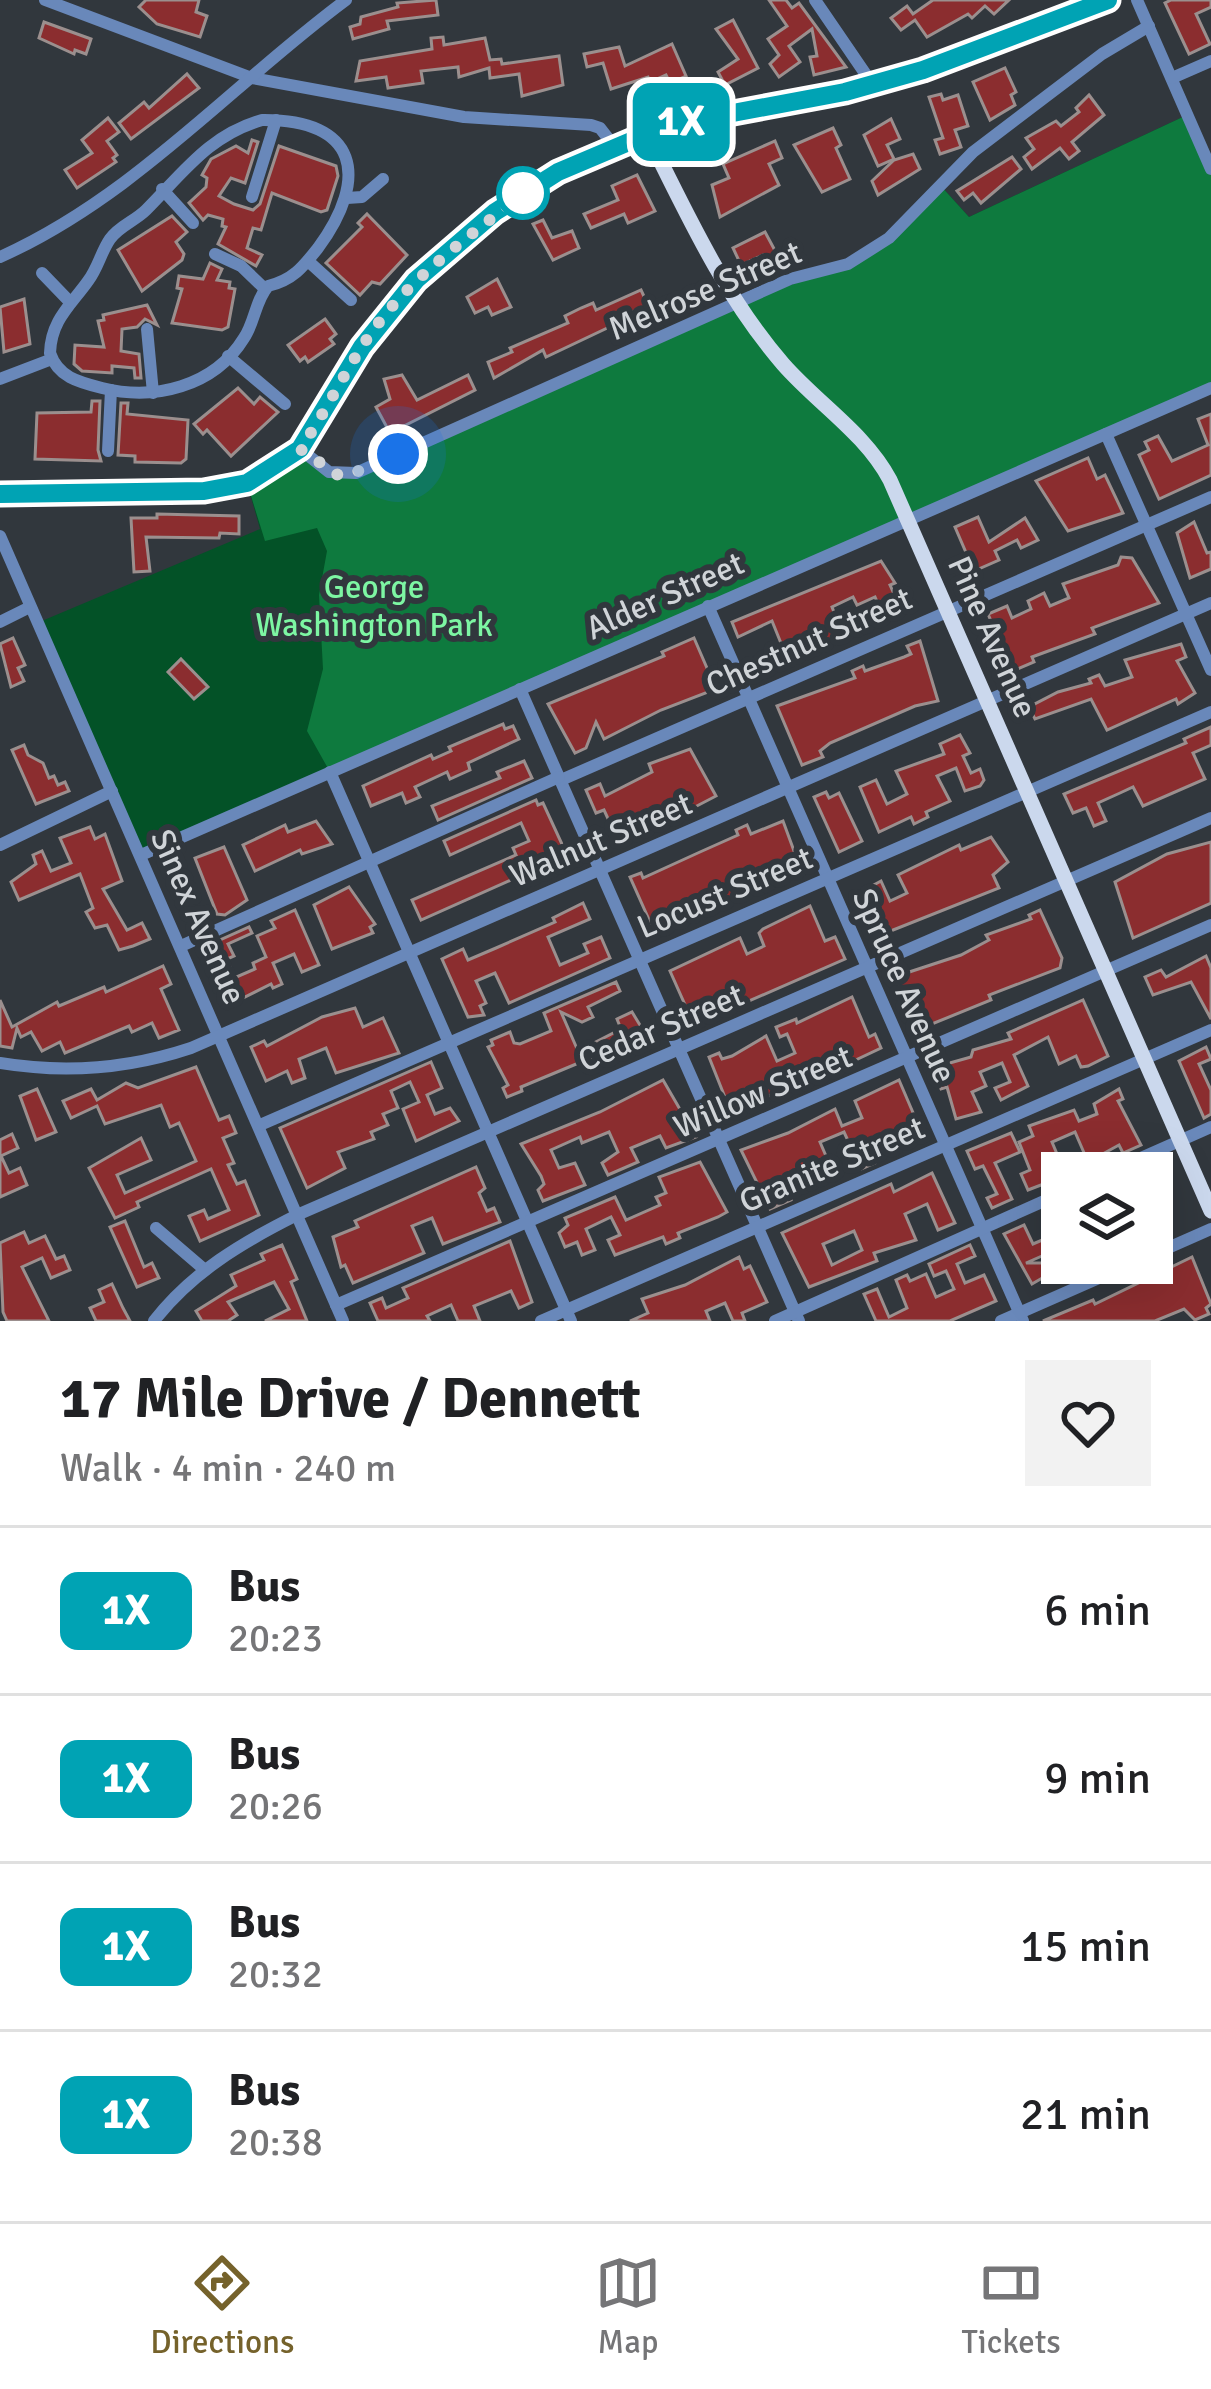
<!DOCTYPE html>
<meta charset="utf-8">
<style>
body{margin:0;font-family:Signika,sans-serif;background:#f2f2f2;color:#202124;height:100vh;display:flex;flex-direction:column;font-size:45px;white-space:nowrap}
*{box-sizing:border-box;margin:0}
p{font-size:39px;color:#757577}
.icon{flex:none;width:66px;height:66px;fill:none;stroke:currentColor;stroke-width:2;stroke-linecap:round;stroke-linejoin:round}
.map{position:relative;height:1321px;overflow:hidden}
.side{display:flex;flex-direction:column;background:#fff;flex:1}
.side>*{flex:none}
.badge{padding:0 24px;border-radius:18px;font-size:42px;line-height:78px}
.buttons{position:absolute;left:1041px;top:1152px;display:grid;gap:24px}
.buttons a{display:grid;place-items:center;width:132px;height:132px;border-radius:0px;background:#fff;box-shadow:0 12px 48px #0002;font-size:60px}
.you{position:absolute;width:60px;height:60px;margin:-30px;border:9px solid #fff;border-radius:50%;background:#1a73e8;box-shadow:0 0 0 18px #1a73e833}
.map>.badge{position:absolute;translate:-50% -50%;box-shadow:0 0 0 6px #fff}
.round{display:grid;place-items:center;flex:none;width:126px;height:126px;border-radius:0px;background:#f2f2f2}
.head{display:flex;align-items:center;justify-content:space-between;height:204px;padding:0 60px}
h1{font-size:57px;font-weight:700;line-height:90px}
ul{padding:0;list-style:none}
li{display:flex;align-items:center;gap:36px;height:168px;padding:0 60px;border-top:3px solid #e0e0e0}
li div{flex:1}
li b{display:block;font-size:45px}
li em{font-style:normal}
li .badge{min-width:132px;font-weight:700;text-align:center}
.dock{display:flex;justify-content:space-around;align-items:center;height:168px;border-top:3px solid #e0e0e0;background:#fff;font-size:33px;color:#757577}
.dock a{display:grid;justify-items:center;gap:6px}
.dock .selected{color:#75622b}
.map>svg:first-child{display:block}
.green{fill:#035227}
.forest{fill:#0e7a3e}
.building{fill:#8b2d2f;stroke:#9b8f8e;stroke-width:3;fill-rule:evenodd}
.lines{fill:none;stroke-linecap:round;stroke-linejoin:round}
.minor{stroke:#6988ba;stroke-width:12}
.major{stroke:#cbd8ed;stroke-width:15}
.line-casing{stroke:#fff;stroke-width:27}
.line{stroke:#00a3b4;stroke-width:18}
.walk{stroke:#d0d4d8;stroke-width:12;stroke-dasharray:0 21.6}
.stop-dot{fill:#fff;stroke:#00a3b4;stroke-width:6}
.labels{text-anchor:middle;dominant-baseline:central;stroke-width:12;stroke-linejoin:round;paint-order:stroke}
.street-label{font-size:33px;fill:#d0d4d8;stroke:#31373d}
.park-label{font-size:33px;fill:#7df6a3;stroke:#31373d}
</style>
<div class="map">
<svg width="1211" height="1321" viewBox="0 0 1211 1321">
<rect width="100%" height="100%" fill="#31373d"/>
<polygon class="green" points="1187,115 1211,388 141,855 37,623 260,529 247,483 338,474 858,260 940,185 969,217"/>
<polygon class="forest" points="1187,115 1211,169 1211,388 330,772 307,731 323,669 319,595 327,551 317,528 265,541 247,483 300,449 338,475 726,309 858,260 940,185 969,217"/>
<g class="building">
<polygon points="146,0 199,0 196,12 207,16 200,37 157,24 139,7"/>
<polygon points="436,0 438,15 387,21 389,29 353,39 350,27 360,24 361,17 398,7 397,3"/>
<polygon points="769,0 786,0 792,8 799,3 846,67 814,75 810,57 817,56 812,29 789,46 800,62 779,77 770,64 779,55 768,39 787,26"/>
<polygon points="933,0 1009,0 994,14 985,6 972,18 968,14 927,37 915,20 901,30 891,18 907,6 913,14"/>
<polygon points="1171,0 1211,0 1211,7 1196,14 1210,44 1189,54 1165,3"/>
<polygon points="733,20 758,68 725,85 718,72 738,59 716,29"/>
<polygon points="44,22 91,39 86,54 75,50 74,54 39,38"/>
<polygon points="443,37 444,45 485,38 490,60 501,59 502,64 559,56 563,85 522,96 519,74 490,78 489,68 459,77 458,67 421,71 423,83 388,88 386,77 356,81 360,61 432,49 431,38"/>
<polygon points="672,44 686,76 670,83 666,75 650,82 648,77 611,89 603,63 587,67 584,54 619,47 625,66"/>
<polygon points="1005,68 1016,92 1011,95 1015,105 990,120 973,82"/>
<polygon points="187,74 199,88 131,139 119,123 144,102 149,108"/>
<polygon points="941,94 943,100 958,95 968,126 955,130 961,147 940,154 935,140 943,138 929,97"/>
<polygon points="1089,95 1104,115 1072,142 1079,151 1069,159 1060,148 1032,169 1024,157 1034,149 1026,138 1056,121 1061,126 1079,112 1076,108"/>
<polygon points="108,118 119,132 107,141 117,155 113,158 116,162 77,188 65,170 92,153 82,140"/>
<polygon points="891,119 900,139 887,145 894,159 878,166 864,135"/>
<polygon points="833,128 841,145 836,148 850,179 822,192 794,145"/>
<polygon points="252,140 258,142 245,183 231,178 219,196 234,204 253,210 260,204 279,146 336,166 338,176 327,210 321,212 272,193 261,230 253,228 247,248 262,255 256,266 218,244 226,227 222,226 223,219 208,215 203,220 189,203 206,187 207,178 202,175 211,159 236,146 248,153"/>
<polygon points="775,141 782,158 769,164 779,185 720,217 712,185 729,178 723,164"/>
<polygon points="913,154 920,169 878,195 872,181 894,160"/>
<polygon points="1012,157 1021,169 981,203 973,193 964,200 957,191"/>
<polygon points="637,175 655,211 628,223 624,214 591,228 584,214 618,200 612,186"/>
<polygon points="367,214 407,255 380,284 372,282 360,295 326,263 362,227 358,223"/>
<polygon points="172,216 187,232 176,242 184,254 182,260 142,291 118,250"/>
<polygon points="543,220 552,238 572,231 579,248 553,260 533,224"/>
<polygon points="765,232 779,258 767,264 763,255 741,265 733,248"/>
<polygon points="210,263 222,269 217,280 230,282 229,288 235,289 228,327 222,330 172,323 182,289 177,288 179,276 203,279"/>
<polygon points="497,279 511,307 492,315 488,307 475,313 467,297"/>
<polygon points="641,290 648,305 630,313 636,325 623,330 620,322 546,357 543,350 494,378 488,362 512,352 510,348 568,323 565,316 581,308 593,303 596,310"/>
<polygon points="24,299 30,344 4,352 0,307"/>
<polygon points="147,305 157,325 145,319 137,327 122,329 121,351 139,354 141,378 135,378 134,368 112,366 112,373 82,371 74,364 75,345 104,347 98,321 104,320 103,315"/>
<polygon points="325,319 336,334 330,339 334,344 308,362 305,357 300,361 288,345"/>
<polygon points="402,375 417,400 468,375 475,390 390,433 376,407 390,399 384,379"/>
<polygon points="238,388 254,404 260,397 278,412 231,456 207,430 203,434 194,424"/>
<polygon points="92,401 100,401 98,450 101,461 35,459 37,413 91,412"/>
<polygon points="121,403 128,403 127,414 188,420 186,459 181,463 135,462 135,456 118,455"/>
<polygon points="1211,414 1211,475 1159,499 1139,455 1149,450 1145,442 1158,436 1172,461 1208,445 1198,419"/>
<polygon points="1088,458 1097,479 1105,475 1123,513 1068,531 1036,481"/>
<polygon points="157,514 239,516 239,534 220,533 219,538 146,537 150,571 134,572 131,518 157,518"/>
<polygon points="978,517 989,542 1025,518 1038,540 1021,548 1017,540 995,551 999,560 974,571 955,527"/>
<polygon points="1194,522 1207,553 1211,552 1211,569 1190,578 1177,533"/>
<polygon points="1121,557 1132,558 1159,603 1092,628 1095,634 1032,657 1034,662 1013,671 988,614 1007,606 1012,618 1031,609 1028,601 1044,593 1050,606 1069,598 1063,584 1118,565"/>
<polygon points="881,561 895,583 890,585 899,605 882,613 875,597 857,605 853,597 832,607 843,635 787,658 772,621 738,637 732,622"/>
<polygon points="13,638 25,665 18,668 24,681 11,687 0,644"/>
<polygon points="694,638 716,689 661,710 604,739 596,722 586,748 575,753 548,704 664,656 662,652"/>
<polygon points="920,641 938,701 915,706 830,743 820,751 823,757 802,765 777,706 855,678 852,671 863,666 865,671 904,657 911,654 907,646"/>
<polygon points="1181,644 1186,657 1177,661 1195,693 1178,704 1176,699 1107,730 1091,699 1035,719 1029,707 1058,692 1091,683 1089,679 1099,675 1105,686 1132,677 1125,660"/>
<polygon points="181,659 208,687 194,699 168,672"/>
<polygon points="503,724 505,729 513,726 519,739 468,763 470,770 450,779 447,772 415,787 420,797 406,803 402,793 371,806 363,786 431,755 433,759 451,751 449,747"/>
<polygon points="1211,727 1211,745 1193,753 1205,779 1143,806 1133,787 1120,793 1098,803 1106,821 1094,826 1086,808 1073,813 1064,794 1186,743 1184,739"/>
<polygon points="960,735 970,753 963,756 971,773 980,769 984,780 980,786 965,791 956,768 937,776 950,801 926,812 928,817 914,824 911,817 879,832 860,787 876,780 887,804 907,794 896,771 944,754 940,744"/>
<polygon points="24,745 28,755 43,763 49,778 54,776 58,785 65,782 69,791 36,804 12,750"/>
<polygon points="690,749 716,796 670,820 666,810 616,836 604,810 596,813 586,790 600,784 605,796 652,772 649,764"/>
<polygon points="524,761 532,778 438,820 432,806 500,778 497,772"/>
<polygon points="826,792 829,798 839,793 862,841 839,852 814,797"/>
<polygon points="536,800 538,805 543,803 567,855 421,920 412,900 516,855 513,848 529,841 521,823 450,855 444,841"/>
<polygon points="316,821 332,844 302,854 300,850 255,871 243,845 285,825 288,832"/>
<polygon points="783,821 801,870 655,933 630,877 641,873 643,878 700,852 738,835 736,830 747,825 751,834"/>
<polygon points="90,827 95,839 105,834 122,881 103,889 127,930 142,923 150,939 133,946 119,950 107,925 95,928 86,912 93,908 80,874 19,900 11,882 36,864 33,855 42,851 51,871 71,863 60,838"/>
<polygon points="991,837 1008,862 993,875 999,888 878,936 859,893 881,881 890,901 907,893 898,875 959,845 961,850"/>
<polygon points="1211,842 1211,903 1133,938 1115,882 1167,854"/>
<polygon points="224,847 247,900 225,915 217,914 195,858"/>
<polygon points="349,887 375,924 370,927 373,933 332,949 314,905"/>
<polygon points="583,903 590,919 548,937 560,965 588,953 584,944 601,937 610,958 509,1003 495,973 476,981 486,1003 480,1006 484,1015 468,1017 442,959 463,949 468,960 496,948 555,922 553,918"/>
<polygon points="810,906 825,941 835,937 845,959 694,1025 670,971 740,938 747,954 764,946 759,933 763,929"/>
<polygon points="295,910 319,965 302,972 294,954 273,963 282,984 273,988 271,984 235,1002 227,981 255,969 253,963 266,957 257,936 275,928 271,921"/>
<polygon points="1040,910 1062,958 1060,968 989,995 991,1000 917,1030 894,977 961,955 989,940 986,935 1031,919 1029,915"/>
<polygon points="249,927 252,933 228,944 234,956 227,959 231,970 213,977 200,949"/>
<polygon points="1206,956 1211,968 1211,1019 1191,982 1153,995 1145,977 1161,970 1166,977"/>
<polygon points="163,966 171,984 161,989 179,1030 159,1038 152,1023 132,1032 129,1026 65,1053 60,1042 42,1051 31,1032 21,1037 17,1028 12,1048 0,1046 0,1000 12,1027 57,1002 59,1006 104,987 106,992"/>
<polygon points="616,982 620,991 588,1007 593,1017 582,1022 561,1012 578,1051 621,1029 617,1019 632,1012 646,1035 521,1087 522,1091 507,1097 503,1088 508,1085 488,1047 493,1045 491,1040 510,1032 514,1043 520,1044 551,1031 544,1013"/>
<polygon points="852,997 869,1037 875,1034 881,1048 807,1083 805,1077 732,1115 709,1057 719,1053 722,1059 732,1056 766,1036 777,1061 795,1053 787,1034 780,1037 776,1027 796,1019 797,1023"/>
<polygon points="1083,1000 1108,1056 1088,1066 1081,1067 1076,1056 1059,1064 1048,1037 1014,1055 1028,1086 1001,1100 995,1088 1010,1082 1002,1063 980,1072 986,1086 972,1092 981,1112 956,1119 947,1087 941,1089 932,1068 971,1057 973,1050 1011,1039 1008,1033"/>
<polygon points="355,1008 363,1027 383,1018 399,1053 336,1073 326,1048 299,1059 305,1078 292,1083 287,1071 266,1081 251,1047 264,1041 267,1046 322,1017"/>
<polygon points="1206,1047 1211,1059 1199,1064 1211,1090 1211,1114 1204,1118 1179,1061"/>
<polygon points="431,1062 442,1088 427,1095 435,1114 450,1108 459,1121 416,1141 403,1109 419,1102 410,1082 391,1091 398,1108 383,1114 388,1125 371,1132 374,1139 338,1152 345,1168 307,1188 280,1128"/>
<polygon points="196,1067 219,1120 229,1116 236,1133 223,1138 234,1163 228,1165 237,1184 245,1181 259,1215 200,1241 189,1216 204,1210 208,1219 229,1210 211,1169 137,1202 139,1207 115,1218 89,1168 141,1138 151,1160 117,1175 125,1193 196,1161 179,1123 170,1127 161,1105 105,1124 97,1106 71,1118 63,1101 91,1089 97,1100 126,1083 138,1088"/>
<polygon points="663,1080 696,1137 666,1148 660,1136 631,1148 638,1162 608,1175 602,1163 618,1152 609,1132 582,1143 580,1137 551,1150 559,1168 575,1163 585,1185 543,1201 538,1190 544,1184 541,1176 521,1144 600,1112"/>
<polygon points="899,1080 923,1136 908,1143 905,1135 869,1150 875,1163 861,1169 844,1132 820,1142 835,1177 788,1192 791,1200 770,1209 741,1150 788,1133 835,1109 842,1126 862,1118 855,1101"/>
<polygon points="37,1089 56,1132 36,1140 20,1096"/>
<polygon points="1119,1089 1123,1099 1118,1101 1141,1145 1123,1153 1119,1145 1088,1162 1075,1132 1052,1142 1065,1173 1062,1177 1028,1190 1021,1174 1030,1170 1019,1142 1033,1136 1029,1126 1074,1110 1079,1121 1097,1114 1094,1104"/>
<polygon points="1011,1133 1020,1152 995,1163 1012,1199 992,1208 987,1198 997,1194 983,1166 975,1169 967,1151"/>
<polygon points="12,1134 18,1148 1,1156 9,1173 20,1168 27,1185 0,1197 0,1140"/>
<polygon points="700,1162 727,1212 718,1217 678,1233 680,1238 666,1244 663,1237 615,1255 608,1240 620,1235 611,1217 586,1229 595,1250 582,1255 577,1242 565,1247 559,1233 568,1225 565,1218 615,1197 626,1220 660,1205 656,1197 666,1193 659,1177"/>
<polygon points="476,1167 485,1188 479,1193 487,1211 494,1208 500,1222 443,1244 432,1218 412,1226 424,1253 353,1283 345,1265 341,1267 333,1237 358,1227 355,1221"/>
<path d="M932,1173l23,50 -17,7 -11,-26 -22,10 11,26 -42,13 3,8 -68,26 -27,-54 109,-49 3,8zM854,1231l8,19 -30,15 -9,-21z"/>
<polygon points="125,1221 144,1267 152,1263 159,1278 137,1287 110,1227"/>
<polygon points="1024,1225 1033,1244 1054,1235 1060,1248 1026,1263 1068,1263 1032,1284 1004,1234"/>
<polygon points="24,1232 29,1243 45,1236 56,1259 64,1256 70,1270 51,1278 42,1258 22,1267 49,1321 7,1321 3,1312 0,1243"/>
<polygon points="510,1241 532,1302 519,1308 511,1291 474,1306 480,1321 458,1321 451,1305 427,1316 430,1321 378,1321 370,1303 382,1298 386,1308 408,1298 403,1288"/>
<polygon points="282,1245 297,1279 291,1282 307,1321 265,1321 289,1309 274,1282 228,1302 237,1315 228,1321 202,1321 196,1311 236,1286 231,1275 264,1260 261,1254"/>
<polygon points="970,1245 975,1256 957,1264 965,1283 984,1275 996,1301 950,1321 876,1321 864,1294 877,1289 889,1317 907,1308 896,1280 907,1275 910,1281 926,1274 936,1297 954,1289 946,1271 934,1276 929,1264"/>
<polygon points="739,1257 744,1269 750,1266 767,1302 742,1313 745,1321 733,1321 725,1303 706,1311 710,1321 630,1321 648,1313 642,1299 685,1285"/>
<polygon points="1192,1257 1211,1304 1206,1308 1209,1314 1195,1320 1184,1309 1155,1321 1043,1321 1093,1300 1095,1304"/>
<polygon points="112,1284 123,1308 130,1321 96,1321 90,1308 104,1302 99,1290"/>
</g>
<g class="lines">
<g class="minor">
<polyline points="45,0 252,78 464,117 591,125 600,128 614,146"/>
<polyline points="815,0 873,85"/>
<polyline points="1137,0 1211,169"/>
<polyline points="1172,78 1211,61"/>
<path d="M262,120c96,-1 108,57 56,128 -15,19 -25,32 -50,38 -13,15 -13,36 -24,52 -30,49 -90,63 -142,50 -24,-6 -44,-11 -52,-35 1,-33 21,-48 38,-72 10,-13 13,-29 22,-42 9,-13 25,-18 36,-29 37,-37 63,-75 116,-90z"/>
<polyline points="162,189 193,223"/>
<polyline points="252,197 276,120"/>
<polyline points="347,198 362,197 383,179"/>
<polyline points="215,254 241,266 265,289"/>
<path d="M0,257c134,-60 230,-171 346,-257"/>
<polyline points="308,261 351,300"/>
<polyline points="42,273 69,301"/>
<polyline points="147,329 153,393"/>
<polyline points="228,356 285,404"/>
<polyline points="0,379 52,359"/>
<polyline points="1106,434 1211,670"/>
<polyline points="300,449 329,472 356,473 790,279 848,264 889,238 973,152 1102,54 1149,26"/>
<polyline points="108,451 111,390"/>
<polyline points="0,536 343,1321"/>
<polyline points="708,606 1023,1321"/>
<polyline points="0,622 30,607"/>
<polyline points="520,689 799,1321"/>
<polyline points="330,772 571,1321"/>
<polyline points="561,780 1211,497"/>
<polyline points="0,845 112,791"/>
<polyline points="141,855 1211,388"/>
<polyline points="181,946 559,777"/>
<path d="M0,1063c66,11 128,6 191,-15l1020,-445"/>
<polyline points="260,1125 1211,712"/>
<polyline points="1107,1173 1211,1127"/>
<polyline points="156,1228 205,1270"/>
<polyline points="1152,1255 1211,1229"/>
<polyline points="336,1305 1211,925"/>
<path d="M154,1321c38,-49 89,-79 143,-106l914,-397"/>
<polyline points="541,1321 1211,1030"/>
<polyline points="775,1321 1062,1193"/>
<polyline points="1001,1321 1133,1263"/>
</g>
<g class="major">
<path d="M646,132c40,80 78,164 137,232 35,40 82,69 107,116l321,731"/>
<path d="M0,494c66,-3 187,10 245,-10 74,-25 104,-129 154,-186 52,-59 118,-106 188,-140 85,-42 174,-45 264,-68 88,-22 172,-56 257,-90"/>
</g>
</g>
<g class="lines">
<g class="line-casing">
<polyline id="line" points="0,494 204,491 247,483 300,449 362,347 416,280 495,212 558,172 669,125 845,92 923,70 1108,0"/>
</g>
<use href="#line" class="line"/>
<path class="walk" d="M398,454l-42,18 -18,3 -38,-26c29,-41 49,-88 80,-128 41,-53 102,-93 143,-128"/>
</g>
<circle class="stop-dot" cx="523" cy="193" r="24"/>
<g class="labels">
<g class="street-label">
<text transform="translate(705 291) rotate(-23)">Melrose Street</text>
<text transform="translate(665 596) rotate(-24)">Alder Street</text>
<text transform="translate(992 637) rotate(66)">Pine Avenue</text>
<text transform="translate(809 642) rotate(-24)">Chestnut Street</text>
<text transform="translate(601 840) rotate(-23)">Walnut Street</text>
<text transform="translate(725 893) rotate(-23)">Locust Street</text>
<text transform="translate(198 917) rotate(66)">Sinex Avenue</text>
<text transform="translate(904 986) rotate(66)">Spruce Avenue</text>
<text transform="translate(661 1028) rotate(-23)">Cedar Street</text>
<text transform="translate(763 1092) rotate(-23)">Willow Street</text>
<text transform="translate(832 1165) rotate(-23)">Granite Street</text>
</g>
<g class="park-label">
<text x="374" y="587">George<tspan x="374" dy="38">Washington Park</tspan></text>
</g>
</g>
</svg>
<div class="buttons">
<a><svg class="icon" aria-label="layers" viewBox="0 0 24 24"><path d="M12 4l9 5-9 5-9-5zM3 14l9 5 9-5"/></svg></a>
</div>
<div class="you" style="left:398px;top:454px"></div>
<b class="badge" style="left:681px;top:122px;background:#00a3b4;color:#fff">1X</b>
</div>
<section class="side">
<div class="head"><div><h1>17 Mile Drive / Dennett</h1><p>Walk · 4 min · 240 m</p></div><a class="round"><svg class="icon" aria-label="heart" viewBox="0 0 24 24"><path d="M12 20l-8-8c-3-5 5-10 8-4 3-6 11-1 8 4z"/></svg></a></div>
<ul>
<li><span class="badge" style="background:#00a3b4;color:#fff">1X</span><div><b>Bus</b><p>20:23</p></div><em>6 min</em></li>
<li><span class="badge" style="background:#00a3b4;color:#fff">1X</span><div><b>Bus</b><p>20:26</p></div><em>9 min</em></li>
<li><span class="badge" style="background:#00a3b4;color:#fff">1X</span><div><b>Bus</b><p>20:32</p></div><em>15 min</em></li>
<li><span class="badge" style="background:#00a3b4;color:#fff">1X</span><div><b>Bus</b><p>20:38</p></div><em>21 min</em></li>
</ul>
</section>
<nav class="dock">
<a class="selected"><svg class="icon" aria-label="directions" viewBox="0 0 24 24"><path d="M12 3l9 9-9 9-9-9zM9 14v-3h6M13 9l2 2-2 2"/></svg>Directions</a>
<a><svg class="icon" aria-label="map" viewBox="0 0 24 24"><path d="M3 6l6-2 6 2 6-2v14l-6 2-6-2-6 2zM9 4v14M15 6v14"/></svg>Map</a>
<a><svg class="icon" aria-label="tickets" viewBox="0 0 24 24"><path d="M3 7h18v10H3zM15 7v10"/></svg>Tickets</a>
</nav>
